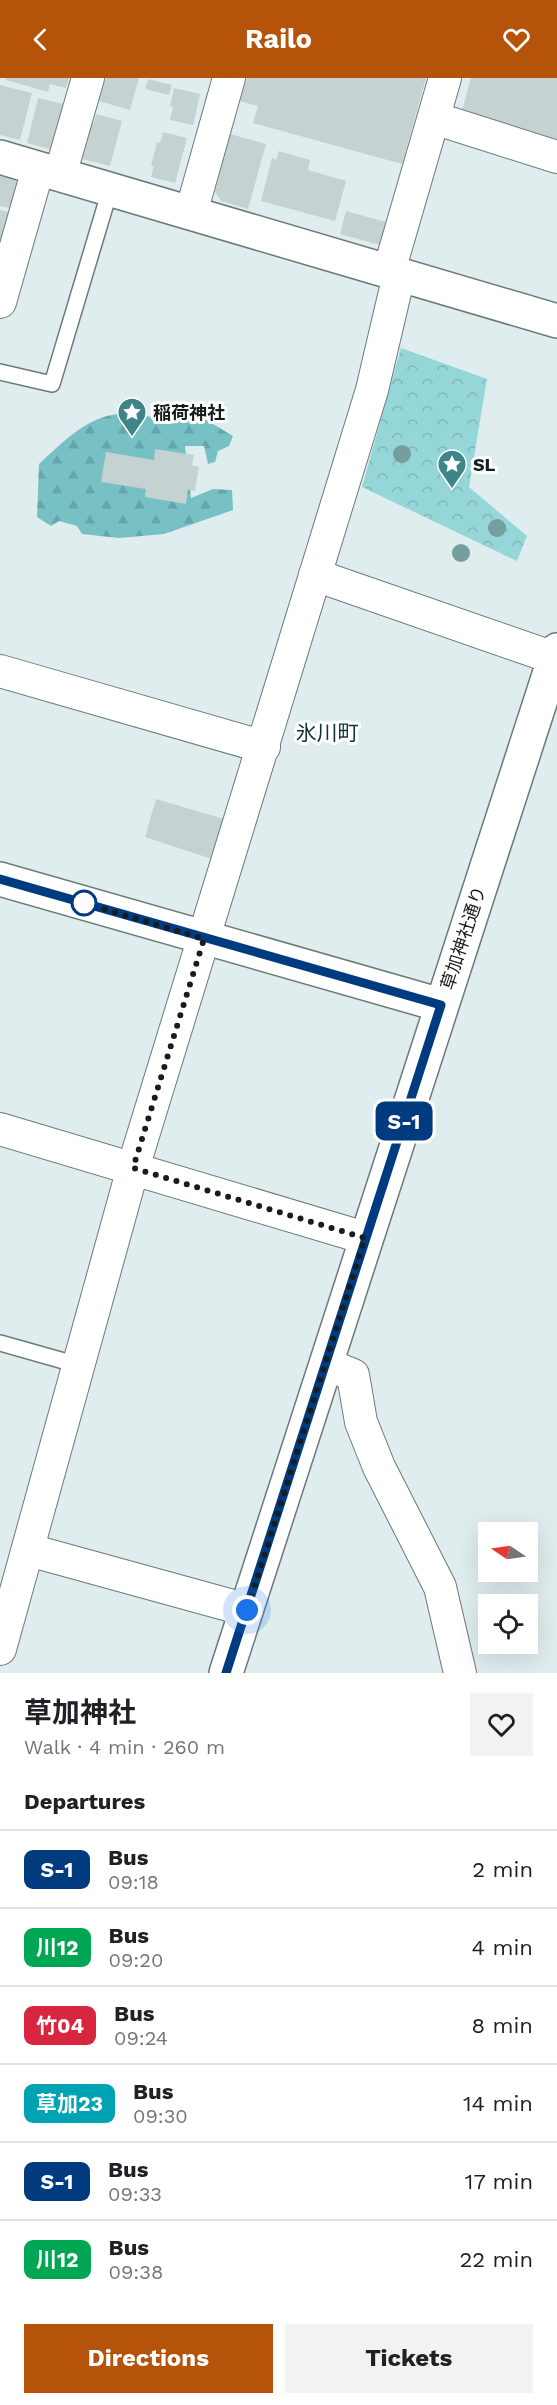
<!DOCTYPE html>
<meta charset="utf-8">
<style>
body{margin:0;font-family:"Work Sans","Noto Sans JP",sans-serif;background:#f2f2f2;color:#202124;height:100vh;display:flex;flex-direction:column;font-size:22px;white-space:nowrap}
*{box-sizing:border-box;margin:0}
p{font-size:20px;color:#757577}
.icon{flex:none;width:33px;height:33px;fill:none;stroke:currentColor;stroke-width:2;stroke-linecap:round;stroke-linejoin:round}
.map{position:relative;height:1595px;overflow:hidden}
.details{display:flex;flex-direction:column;background:#fff;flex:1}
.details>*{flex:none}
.badge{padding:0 12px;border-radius:9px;font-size:21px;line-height:39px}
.needle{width:39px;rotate:283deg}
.tools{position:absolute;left:478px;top:1444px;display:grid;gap:12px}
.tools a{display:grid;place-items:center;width:60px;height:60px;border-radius:0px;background:#fff;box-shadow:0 6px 24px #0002;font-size:30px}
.you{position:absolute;width:30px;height:30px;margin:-15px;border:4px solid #fff;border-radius:50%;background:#1a73e8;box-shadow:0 0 0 9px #1a73e833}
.map>.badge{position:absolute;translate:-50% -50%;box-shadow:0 0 0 3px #fff}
h2{padding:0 24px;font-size:22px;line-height:54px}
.round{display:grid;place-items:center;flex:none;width:63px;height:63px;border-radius:0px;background:#f2f2f2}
.summary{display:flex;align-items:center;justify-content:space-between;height:102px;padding:0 24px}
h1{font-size:28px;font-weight:700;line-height:45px}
.button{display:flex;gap:12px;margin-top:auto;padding:12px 24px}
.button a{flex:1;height:69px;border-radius:0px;background:#b45309;color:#fff;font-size:24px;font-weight:700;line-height:69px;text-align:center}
.button a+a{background:#f2f2f2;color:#202124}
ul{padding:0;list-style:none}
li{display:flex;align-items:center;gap:18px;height:78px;padding:0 24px;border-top:2px solid #e0e0e0}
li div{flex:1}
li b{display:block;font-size:22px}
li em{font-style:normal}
li .badge{min-width:66px;font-weight:700;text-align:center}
header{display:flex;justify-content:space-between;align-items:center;height:78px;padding:0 24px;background:#b45309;color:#fff;font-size:27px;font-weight:700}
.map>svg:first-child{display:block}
.forest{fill:url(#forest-firs)}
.park{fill:url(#park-crowns)}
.building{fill:#c4d2d2}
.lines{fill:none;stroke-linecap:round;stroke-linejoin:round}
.lane-casing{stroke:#6c797a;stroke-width:18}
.street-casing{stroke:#6c797a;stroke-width:34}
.secondary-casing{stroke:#6c797a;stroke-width:36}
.lane{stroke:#fff;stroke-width:15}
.street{stroke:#fff;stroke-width:32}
.secondary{stroke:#fff;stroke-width:33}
.tree{fill:#759e9f}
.line-casing{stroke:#fff;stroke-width:14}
.line{stroke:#003b80;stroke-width:9}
.walk{stroke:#171c1c;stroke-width:6;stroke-dasharray:0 10.8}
.stop-dot{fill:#fff;stroke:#003b80;stroke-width:3}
.labels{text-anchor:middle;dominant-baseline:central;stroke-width:6;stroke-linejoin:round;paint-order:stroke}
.poi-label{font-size:18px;font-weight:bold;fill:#171c1c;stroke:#fff;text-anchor:start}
.street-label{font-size:18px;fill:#171c1c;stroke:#fff}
.quarter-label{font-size:21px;fill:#113436;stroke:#fff}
</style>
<header><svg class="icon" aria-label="back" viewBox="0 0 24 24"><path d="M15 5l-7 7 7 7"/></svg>Railo<svg class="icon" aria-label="heart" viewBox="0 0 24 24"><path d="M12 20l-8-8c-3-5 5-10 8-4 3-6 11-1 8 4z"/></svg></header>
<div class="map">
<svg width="557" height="1595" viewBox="0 0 557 1595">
<defs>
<pattern id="forest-firs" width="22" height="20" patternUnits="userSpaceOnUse" patternTransform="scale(1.5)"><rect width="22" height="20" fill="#77c1c5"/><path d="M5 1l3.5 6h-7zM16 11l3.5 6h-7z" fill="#66a5a9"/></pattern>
<pattern id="park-crowns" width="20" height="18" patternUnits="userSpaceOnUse" patternTransform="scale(1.5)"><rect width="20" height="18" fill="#95d6d9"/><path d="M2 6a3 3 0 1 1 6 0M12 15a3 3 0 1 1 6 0" fill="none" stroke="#80b7ba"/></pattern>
</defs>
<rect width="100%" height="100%" fill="#dfedee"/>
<path class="forest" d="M185,333l8,1 40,24 -4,10 -11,5 -3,11 -7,2 -4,-18h-19l6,52 22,-9 19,1 1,20 -69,24 -45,4 -37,-4 -5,-8 -18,-5 -8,5 -14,-9 2,-53c23,-21 49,-49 82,-50 25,-1 40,10 64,-3z"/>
<polygon class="park" points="401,270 487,301 469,409 527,458 517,483 362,409"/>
<g class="building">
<polygon points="6,0 69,0 66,10 50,6 48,14 6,2"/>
<polygon points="106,0 139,0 130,32 99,23"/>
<polygon points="247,0 426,0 402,86 253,45 258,28 240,23"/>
<polygon points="471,0 557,0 557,63 461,36"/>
<polygon points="148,1 172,7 169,17 145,11"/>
<polygon points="0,7 32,15 20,62 0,57"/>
<polygon points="174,10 200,16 193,47 170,42 173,29 170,28"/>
<polygon points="38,20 67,27 56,73 27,65"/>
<polygon points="96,36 122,43 110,88 82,81 89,44 94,45"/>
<polygon points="163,54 187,60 175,105 151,99 154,88 151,88 157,64 160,65"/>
<polygon points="230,56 266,66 248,131 221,123 215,114"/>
<polygon points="279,73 310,82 308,92 346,103 335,143 261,123 272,80 276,82"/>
<polygon points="0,96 14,100 19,107 13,131 0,128"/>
<polygon points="0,132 9,134 1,169 0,169"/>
<polygon points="346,133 386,144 380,167 340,156"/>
<polygon points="155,371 194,377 192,387 199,389 195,413 188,412 186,426 145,419 146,411 101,404 106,374 154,382"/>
<polygon points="156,721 224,741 212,781 145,759"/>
</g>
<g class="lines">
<g class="lane-casing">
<g id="lane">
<polyline points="0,294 52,306 110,112"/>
<polyline points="0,1265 78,1287"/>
</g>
</g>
<g class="street-casing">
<g id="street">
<polyline points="434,40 557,79"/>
<polyline points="60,97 88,0"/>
<polyline points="191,135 229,0"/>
<polyline points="389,193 445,0"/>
<polyline points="0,224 38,91"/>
<polyline points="315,497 554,580"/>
<polyline points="0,593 264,669"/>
<polyline points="0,1051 365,1160"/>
<polyline points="326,1286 353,1297 361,1344 379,1389 440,1509 460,1595"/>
<polyline points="29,1472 247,1532"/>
<polyline points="0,1571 133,1090 372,312 399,197"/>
</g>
</g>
<g class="secondary-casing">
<g id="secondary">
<polyline points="0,79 557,243"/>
<polyline points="0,801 441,927"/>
<polyline points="226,1595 557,572"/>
</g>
</g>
<use href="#lane" class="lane"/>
<use href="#street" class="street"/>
<use href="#secondary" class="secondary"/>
</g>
<g class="tree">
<circle cx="402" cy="376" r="9"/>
<circle cx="497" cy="450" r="9"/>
<circle cx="461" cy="475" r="9"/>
</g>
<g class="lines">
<g class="line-casing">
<polyline id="line" points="0,801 441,927 226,1595"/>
</g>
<use href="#line" class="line"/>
<polyline class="walk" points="84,825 204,861 133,1090 365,1160 247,1532"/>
</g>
<defs>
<g id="sight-pin" transform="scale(1.5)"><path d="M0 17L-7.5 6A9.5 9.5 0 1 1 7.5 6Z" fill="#3d8588" stroke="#fff"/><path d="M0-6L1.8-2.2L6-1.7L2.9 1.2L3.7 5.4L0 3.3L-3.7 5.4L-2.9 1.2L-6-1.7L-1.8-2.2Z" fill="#fff"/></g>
</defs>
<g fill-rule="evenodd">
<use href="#sight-pin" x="132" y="334"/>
<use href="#sight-pin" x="452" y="386"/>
</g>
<circle class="stop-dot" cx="84" cy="825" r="12"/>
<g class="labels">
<g class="poi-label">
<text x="153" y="334">稲荷神社</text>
<text x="473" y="386">SL</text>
</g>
<g class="street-label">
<text transform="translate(463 860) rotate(-72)">草加神社通り</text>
</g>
<g class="quarter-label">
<text x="327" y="654">氷川町</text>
</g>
</g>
</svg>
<div class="tools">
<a><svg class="needle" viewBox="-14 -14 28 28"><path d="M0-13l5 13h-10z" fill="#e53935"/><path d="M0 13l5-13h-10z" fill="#757577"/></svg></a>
<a><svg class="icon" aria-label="locate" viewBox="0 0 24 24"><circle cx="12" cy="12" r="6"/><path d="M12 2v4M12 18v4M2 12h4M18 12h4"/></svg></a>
</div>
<div class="you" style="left:247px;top:1532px"></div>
<b class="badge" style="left:404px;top:1043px;background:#003b80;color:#fff">S-1</b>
</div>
<section class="details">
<div class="summary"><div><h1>草加神社</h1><p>Walk · 4 min · 260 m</p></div><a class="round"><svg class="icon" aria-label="heart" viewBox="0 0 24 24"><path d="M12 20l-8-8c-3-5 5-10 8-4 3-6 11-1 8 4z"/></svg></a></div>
<h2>Departures</h2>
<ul>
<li><span class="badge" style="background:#003b80;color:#fff">S-1</span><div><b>Bus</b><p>09:18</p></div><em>2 min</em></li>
<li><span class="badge" style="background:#00a651;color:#fff">川12</span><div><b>Bus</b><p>09:20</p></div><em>4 min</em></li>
<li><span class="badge" style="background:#d7263d;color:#fff">竹04</span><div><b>Bus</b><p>09:24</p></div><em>8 min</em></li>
<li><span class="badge" style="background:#00a3b4;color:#fff">草加23</span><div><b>Bus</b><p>09:30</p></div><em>14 min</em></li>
<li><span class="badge" style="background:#003b80;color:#fff">S-1</span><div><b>Bus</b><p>09:33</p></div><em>17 min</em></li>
<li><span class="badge" style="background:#00a651;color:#fff">川12</span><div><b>Bus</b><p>09:38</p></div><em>22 min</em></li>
</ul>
<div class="button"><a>Directions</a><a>Tickets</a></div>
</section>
